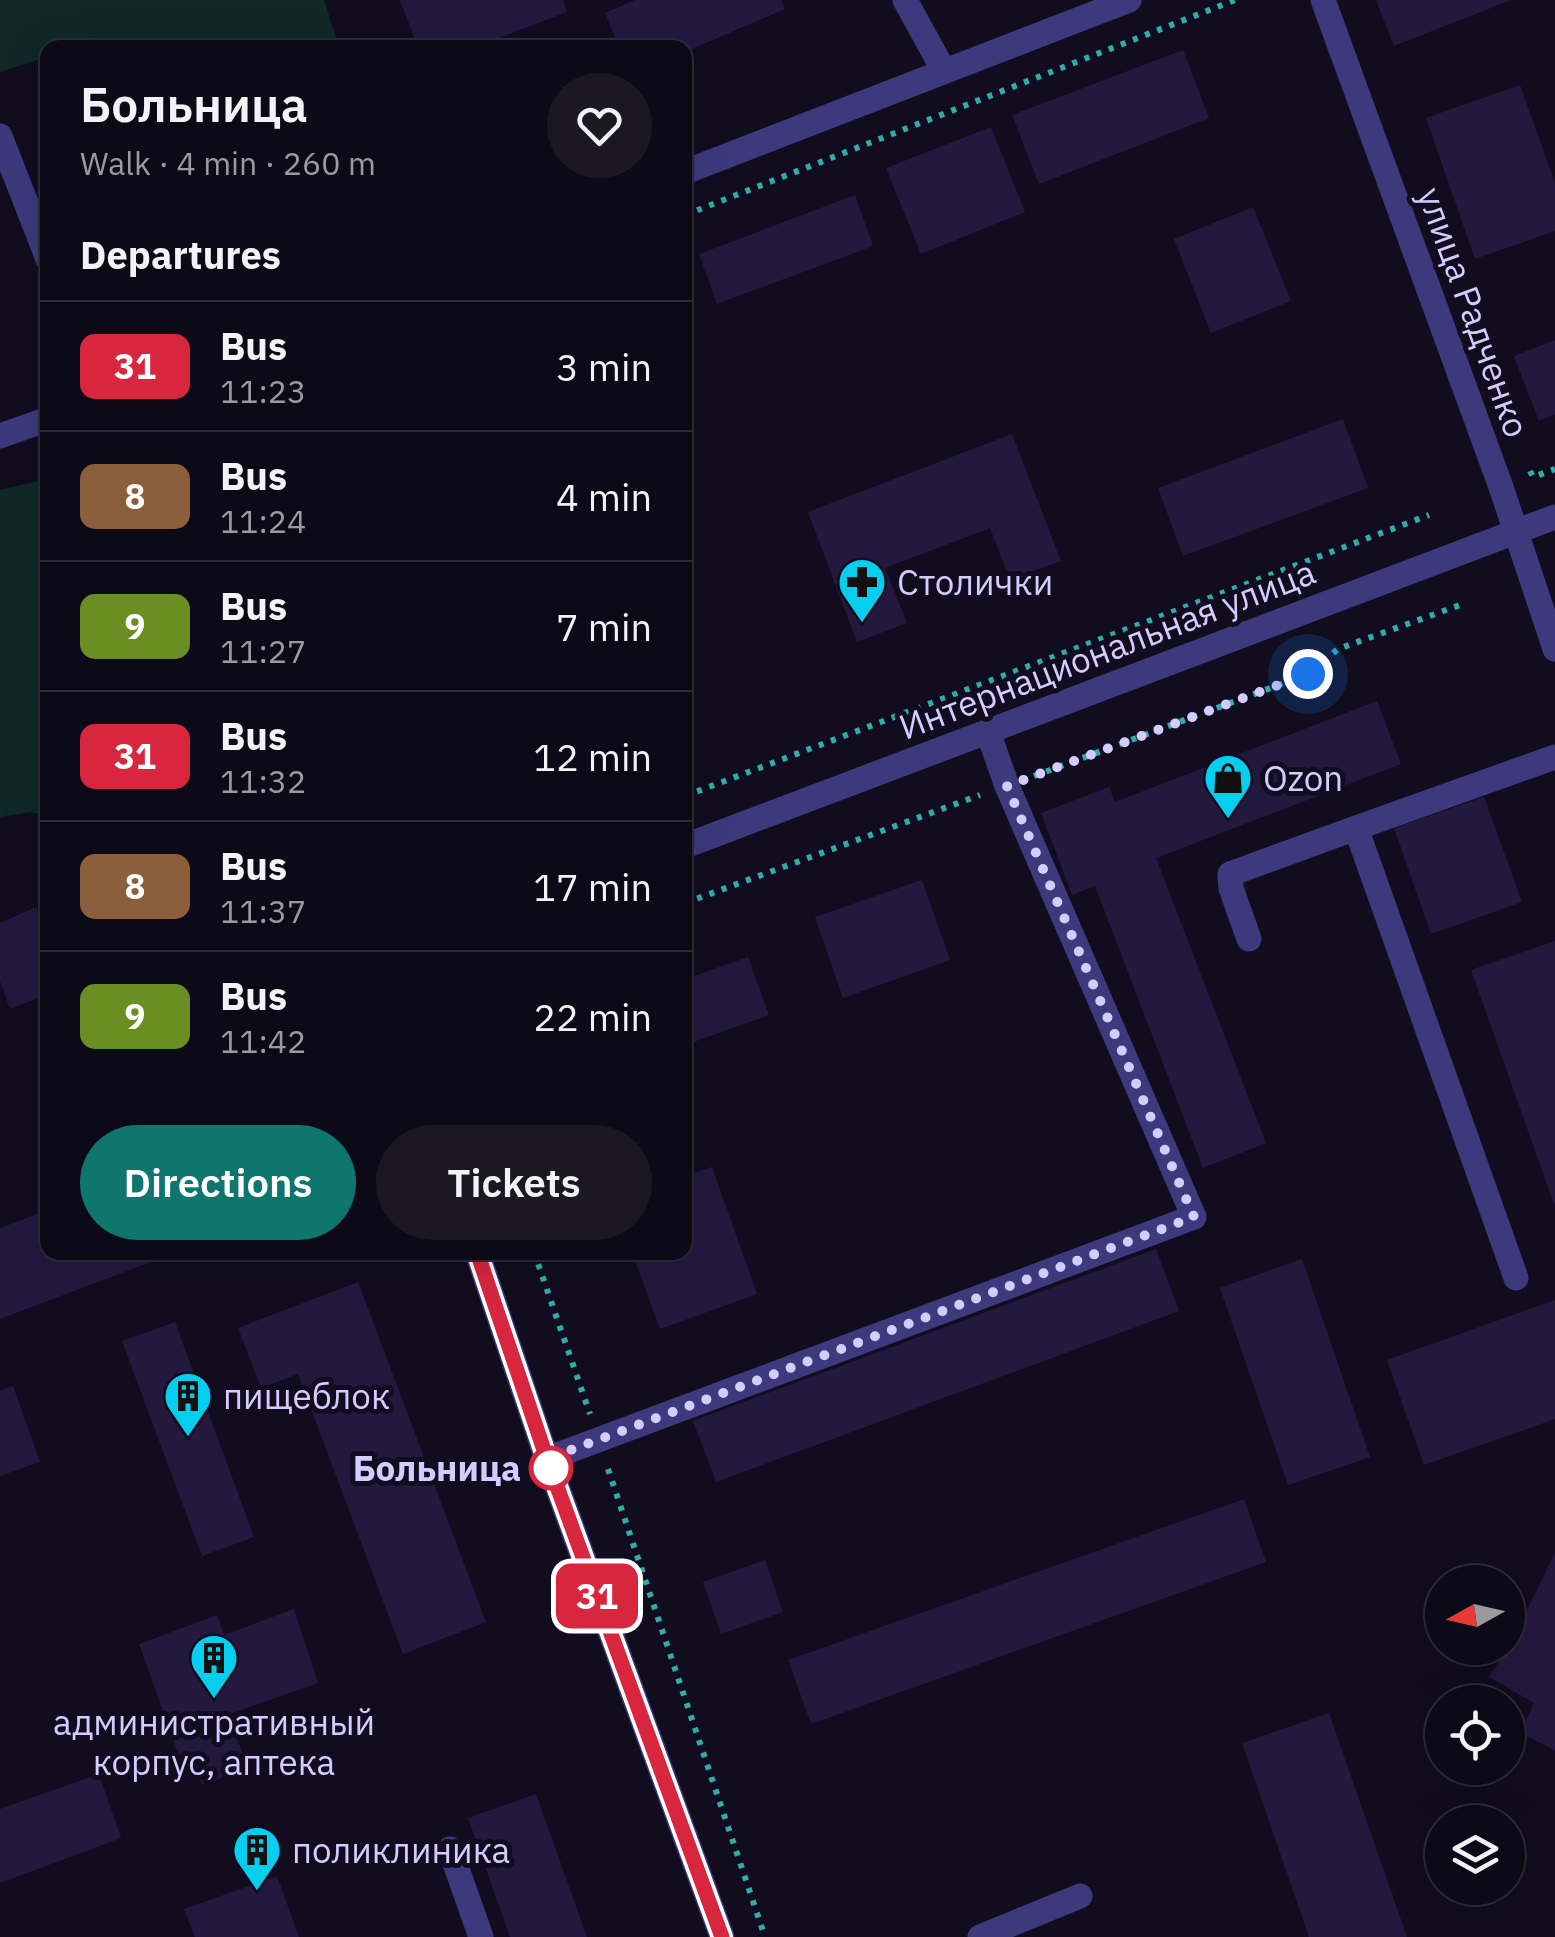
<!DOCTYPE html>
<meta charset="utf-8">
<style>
body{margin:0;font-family:"IBM Plex Sans",sans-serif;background:#1b1824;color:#f1f3f6;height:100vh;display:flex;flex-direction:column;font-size:38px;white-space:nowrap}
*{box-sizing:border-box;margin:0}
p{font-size:32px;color:#9a9aa1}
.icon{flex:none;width:55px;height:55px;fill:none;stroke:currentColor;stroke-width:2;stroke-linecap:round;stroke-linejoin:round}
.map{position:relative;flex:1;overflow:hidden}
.panel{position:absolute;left:40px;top:40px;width:652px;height:1220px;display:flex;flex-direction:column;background:#0d0a17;border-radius:20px;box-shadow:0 10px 40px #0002,0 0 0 2px #2d2b36}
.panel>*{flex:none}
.badge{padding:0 20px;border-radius:15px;font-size:35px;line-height:65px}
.needle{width:65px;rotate:262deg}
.tools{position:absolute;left:1425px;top:1565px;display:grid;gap:20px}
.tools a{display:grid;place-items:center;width:100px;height:100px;border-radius:50%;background:#0d0a17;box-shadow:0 10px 40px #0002,0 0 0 2px #2d2b36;font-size:50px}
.you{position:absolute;width:50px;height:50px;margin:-25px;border:8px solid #fff;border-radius:50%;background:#1a73e8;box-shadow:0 0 0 15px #1a73e833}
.map>.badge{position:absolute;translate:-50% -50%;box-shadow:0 0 0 5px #fff}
h2{padding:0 40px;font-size:38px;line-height:90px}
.round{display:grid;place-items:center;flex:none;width:105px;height:105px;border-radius:52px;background:#1b1824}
.summary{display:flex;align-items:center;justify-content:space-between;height:170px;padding:0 40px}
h1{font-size:48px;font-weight:600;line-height:75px}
.action{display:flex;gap:20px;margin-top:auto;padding:20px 40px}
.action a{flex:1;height:115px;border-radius:60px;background:#0f766e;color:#fff;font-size:40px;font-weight:600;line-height:115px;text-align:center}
.action a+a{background:#1b1824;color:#f1f3f6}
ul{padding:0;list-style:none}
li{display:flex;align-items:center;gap:30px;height:130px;padding:0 40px;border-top:2px solid #2d2b36}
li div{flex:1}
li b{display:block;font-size:38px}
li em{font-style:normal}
li .badge{min-width:110px;font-weight:700;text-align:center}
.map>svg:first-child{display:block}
.green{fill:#102828}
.building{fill:#23193f}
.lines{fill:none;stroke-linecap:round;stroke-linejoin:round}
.path{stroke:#30adab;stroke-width:6;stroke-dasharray:5 8;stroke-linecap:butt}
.minor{stroke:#3e397d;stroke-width:25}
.line-casing{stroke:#fff;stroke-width:22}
.line{stroke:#d7263d;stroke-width:15}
.walk{stroke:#d4ccfe;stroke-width:10;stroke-dasharray:0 18}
.stop-dot{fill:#fff;stroke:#d7263d;stroke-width:5}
.labels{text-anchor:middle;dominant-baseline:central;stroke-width:10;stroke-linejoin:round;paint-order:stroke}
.street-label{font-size:35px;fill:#d4ccfe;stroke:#110d1f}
.poi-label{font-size:35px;fill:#d4ccfe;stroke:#110d1f;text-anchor:start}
.stop-label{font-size:35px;font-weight:bold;fill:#d4ccfe;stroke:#110d1f;text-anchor:end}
</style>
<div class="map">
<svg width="1555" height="1937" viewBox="0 0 1555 1937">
<rect width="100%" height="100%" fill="#110d1f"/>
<g class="green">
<polygon points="0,0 324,0 339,47 48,48 47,57 0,72"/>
<polygon points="47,479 47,816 30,812 0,817 0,490"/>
</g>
<g class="building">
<polygon points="400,0 563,0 567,12 473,48 418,48"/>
<polygon points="635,0 781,0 785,9 685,52 685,48 619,48 605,13"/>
<polygon points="1376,0 1511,0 1394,46"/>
<polygon points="1183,50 1209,118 1039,184 1012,115"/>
<polygon points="1520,85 1555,183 1555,231 1475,259 1426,118"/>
<polygon points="991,127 1025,212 921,254 886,168"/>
<polygon points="855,195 873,246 717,304 699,254"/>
<polygon points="1253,207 1291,301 1211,333 1174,239"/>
<polygon points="1555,340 1555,414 1539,421 1514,356"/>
<polygon points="1343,419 1368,488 1183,556 1158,488"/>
<polygon points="1012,434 1061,561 1010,580 990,528 885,568 907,623 857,642 808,512"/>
<polygon points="1377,701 1401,764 1156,858 1266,1143 1203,1168 1095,886 1072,895 1041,813 1109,787 1115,802"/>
<polygon points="1484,797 1522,902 1431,934 1394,828"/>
<polygon points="922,880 950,960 843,998 815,917"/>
<polygon points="36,907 42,925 48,923 48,994 10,1009 0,981 0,923"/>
<polygon points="1555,941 1555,1204 1554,1204 1471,970"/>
<polygon points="748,957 769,1015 685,1045 685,979"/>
<polygon points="712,1167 757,1294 660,1329 632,1252 685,1252 685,1176"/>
<polygon points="48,1210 48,1252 175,1253 0,1319 0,1228"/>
<polygon points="1156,1249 1179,1311 716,1482 693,1421"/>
<polygon points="1302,1259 1370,1457 1288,1485 1220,1288"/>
<polygon points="358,1282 486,1622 403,1654 298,1374 261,1388 238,1328"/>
<polygon points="1555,1300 1555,1419 1424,1465 1387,1360"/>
<polygon points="175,1322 254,1537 202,1556 122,1341"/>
<polygon points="13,1386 40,1462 0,1476 0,1391"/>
<polygon points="1244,1499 1266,1562 811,1724 788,1660"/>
<polygon points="1555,1553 1555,1751 1520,1732 1534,1703 1489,1677 1508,1648"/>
<polygon points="765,1560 783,1612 721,1634 703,1582"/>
<polygon points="294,1609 318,1683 221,1717 224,1727 232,1725 248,1768 202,1785 194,1763 183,1767 139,1644 217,1615 224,1635"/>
<polygon points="1329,1713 1407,1937 1309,1937 1242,1743"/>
<polygon points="99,1774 121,1838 0,1883 0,1809"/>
<polygon points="536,1794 587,1937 510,1937 468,1818"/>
<polygon points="277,1876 299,1937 195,1937 184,1909"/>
</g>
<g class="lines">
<g class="path">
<polyline points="685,215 1235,0"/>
<polyline points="1530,471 1533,477 1555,469"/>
<polyline points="1034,776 1308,674 1338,649 1460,605"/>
<polyline points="685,796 1429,515"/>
<polyline points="685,903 980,795"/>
<polyline points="534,1252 590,1414"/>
<polyline points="608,1469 765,1937"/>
</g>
<g class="minor">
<polyline points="905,0 944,71"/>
<polyline points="1323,0 1501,487 1555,649"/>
<polyline points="0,136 48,259"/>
<polyline points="685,172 1129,0"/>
<polyline points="0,436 48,419"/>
<polyline points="685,846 1555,517"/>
<polyline points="1249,939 1231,888 1230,874 1356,828"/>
<polyline points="477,1252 547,1459 722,1937"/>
<polyline points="1516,1278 1356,828 1555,757"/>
<polyline points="547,1459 1194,1217 1007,786 988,732"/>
<polyline points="450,1849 481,1937"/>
<polyline points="980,1937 1080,1896"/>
</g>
</g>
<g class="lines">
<g class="line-casing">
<polyline id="line" points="477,1252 547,1459 722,1937"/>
</g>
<use href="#line" class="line"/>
<polyline class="walk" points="551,1468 547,1459 1194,1217 1007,786 1308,674"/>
</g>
<defs>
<g id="pharmacy-pin" transform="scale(2.5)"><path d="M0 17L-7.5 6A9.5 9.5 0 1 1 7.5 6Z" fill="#06ceef" stroke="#110d1f"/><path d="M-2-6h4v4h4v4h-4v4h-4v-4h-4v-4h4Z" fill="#111"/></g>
<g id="shop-pin" transform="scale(2.5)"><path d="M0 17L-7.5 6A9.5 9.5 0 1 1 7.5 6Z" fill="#06ceef" stroke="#110d1f"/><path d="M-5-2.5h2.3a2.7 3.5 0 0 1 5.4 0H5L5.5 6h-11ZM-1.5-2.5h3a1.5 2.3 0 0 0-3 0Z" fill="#111"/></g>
<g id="building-pin" transform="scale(2.5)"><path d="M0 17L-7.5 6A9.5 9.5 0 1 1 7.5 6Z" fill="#06ceef" stroke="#110d1f"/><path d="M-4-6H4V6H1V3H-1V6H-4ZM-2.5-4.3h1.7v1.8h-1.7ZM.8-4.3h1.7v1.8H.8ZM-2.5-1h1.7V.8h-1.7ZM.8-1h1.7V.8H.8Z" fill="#111"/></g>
</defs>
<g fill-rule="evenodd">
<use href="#pharmacy-pin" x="862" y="582"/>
<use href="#shop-pin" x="1228" y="778"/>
<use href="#building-pin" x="188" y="1396"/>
<use href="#building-pin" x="214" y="1658"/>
<use href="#building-pin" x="257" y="1850"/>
</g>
<circle class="stop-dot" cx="551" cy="1468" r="20"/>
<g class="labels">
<g class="street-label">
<text transform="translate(1474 312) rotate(70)">улица Радченко</text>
<text transform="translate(1107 649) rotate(-21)">Интернациональная улица</text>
</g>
<g class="poi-label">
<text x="897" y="582">Столички</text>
<text x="1263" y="778">Ozon</text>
<text x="223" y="1396">пищеблок</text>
<text x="214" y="1722" text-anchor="middle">административный<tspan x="214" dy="40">корпус, аптека</tspan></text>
<text x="292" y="1850">поликлиника</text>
</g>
<g class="stop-label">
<text x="521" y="1468">Больница</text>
</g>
</g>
</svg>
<div class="tools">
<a><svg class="needle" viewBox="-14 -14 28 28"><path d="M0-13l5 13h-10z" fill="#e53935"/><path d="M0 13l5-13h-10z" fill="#9a9aa1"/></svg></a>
<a><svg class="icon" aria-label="locate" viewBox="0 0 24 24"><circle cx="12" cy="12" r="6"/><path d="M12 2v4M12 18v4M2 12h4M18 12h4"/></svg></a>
<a><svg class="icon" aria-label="layers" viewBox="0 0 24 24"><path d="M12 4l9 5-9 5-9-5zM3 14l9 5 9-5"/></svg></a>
</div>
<div class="you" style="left:1308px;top:674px"></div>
<b class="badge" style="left:597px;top:1596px;background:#d7263d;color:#fff">31</b>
<section class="panel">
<div class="summary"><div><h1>Больница</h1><p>Walk · 4 min · 260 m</p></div><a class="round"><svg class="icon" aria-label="heart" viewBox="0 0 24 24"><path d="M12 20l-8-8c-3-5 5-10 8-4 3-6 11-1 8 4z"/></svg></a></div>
<h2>Departures</h2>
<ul>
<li><span class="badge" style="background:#d7263d;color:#fff">31</span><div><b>Bus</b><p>11:23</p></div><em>3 min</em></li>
<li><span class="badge" style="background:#8b5e3c;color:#fff">8</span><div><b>Bus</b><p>11:24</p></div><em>4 min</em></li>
<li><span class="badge" style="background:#6b8e23;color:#fff">9</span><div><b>Bus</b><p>11:27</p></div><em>7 min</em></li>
<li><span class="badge" style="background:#d7263d;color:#fff">31</span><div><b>Bus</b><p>11:32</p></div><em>12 min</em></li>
<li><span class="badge" style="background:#8b5e3c;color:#fff">8</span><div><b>Bus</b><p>11:37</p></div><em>17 min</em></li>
<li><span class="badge" style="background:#6b8e23;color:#fff">9</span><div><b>Bus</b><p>11:42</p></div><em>22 min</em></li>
</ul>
<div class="action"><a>Directions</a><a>Tickets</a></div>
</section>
</div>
